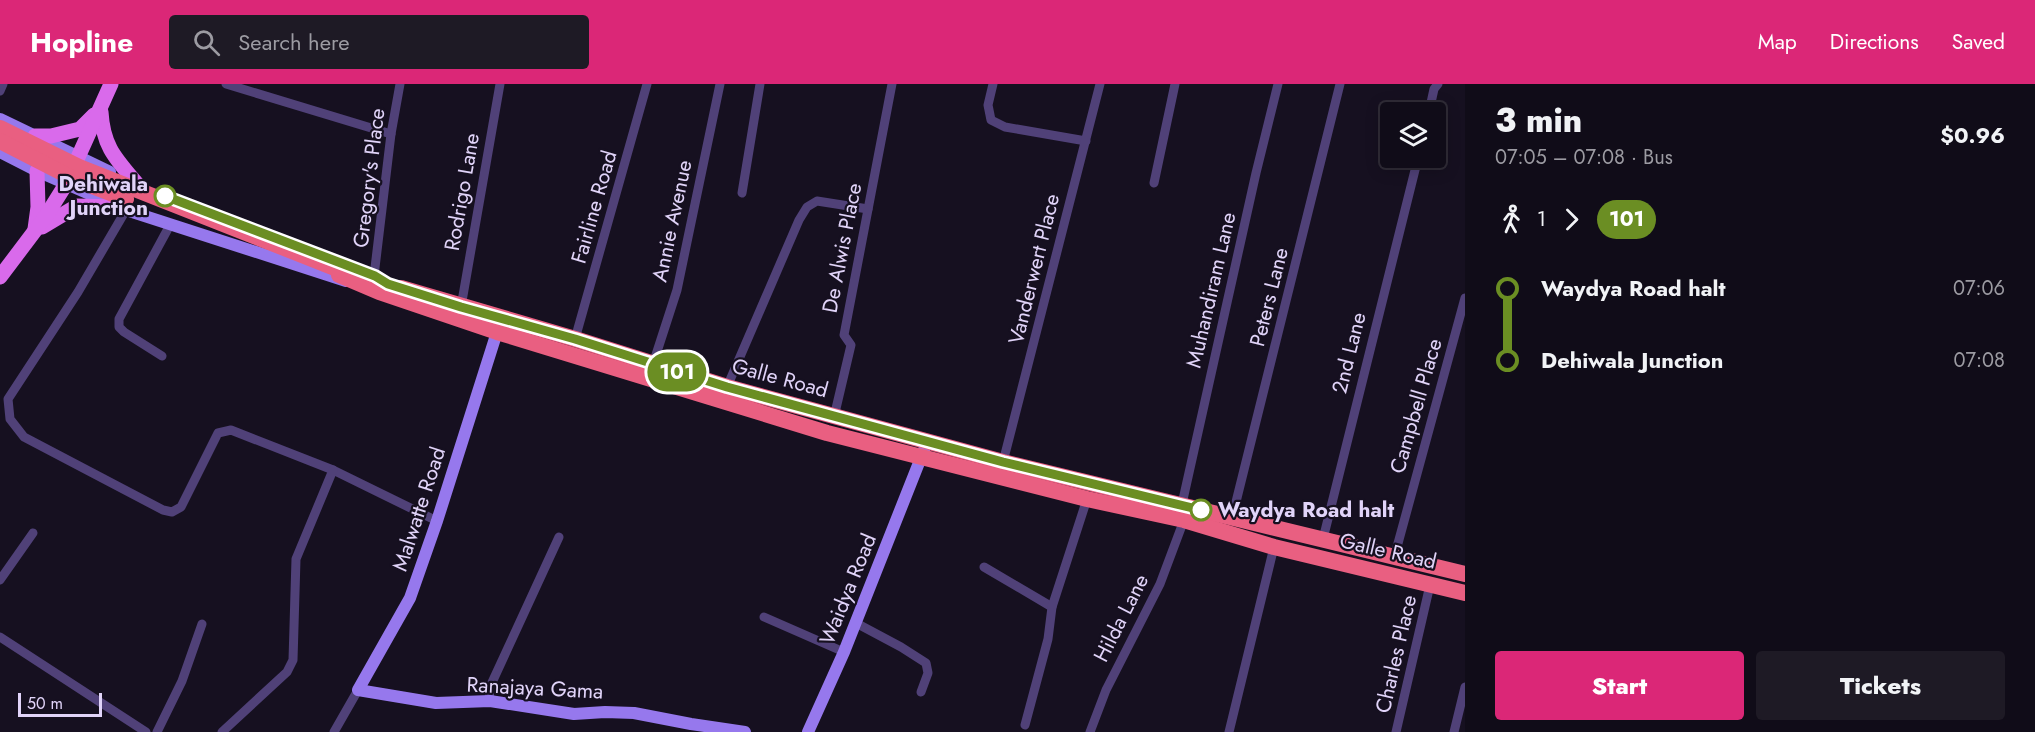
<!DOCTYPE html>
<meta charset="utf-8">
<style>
body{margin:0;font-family:Jost,sans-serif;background:#1e1a25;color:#f1f3f6;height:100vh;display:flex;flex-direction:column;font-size:22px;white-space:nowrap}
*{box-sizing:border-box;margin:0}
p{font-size:20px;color:#9c9ba2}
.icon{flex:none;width:33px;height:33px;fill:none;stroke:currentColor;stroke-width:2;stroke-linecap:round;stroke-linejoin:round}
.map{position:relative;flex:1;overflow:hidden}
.drawer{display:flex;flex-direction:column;background:#100c18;width:570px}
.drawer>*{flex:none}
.badge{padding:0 12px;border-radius:20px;font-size:21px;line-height:39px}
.fabs{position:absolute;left:1380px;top:18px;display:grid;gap:12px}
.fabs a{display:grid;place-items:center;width:66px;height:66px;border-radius:6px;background:#100c18;box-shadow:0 3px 15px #0003,0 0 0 2px #302c37;font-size:30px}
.scale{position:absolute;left:18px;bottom:15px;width:84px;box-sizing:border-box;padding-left:6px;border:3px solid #e1d4f9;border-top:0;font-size:16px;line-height:21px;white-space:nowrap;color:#e1d4f9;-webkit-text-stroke:4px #161020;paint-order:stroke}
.map>.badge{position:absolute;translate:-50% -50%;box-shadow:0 0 0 3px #fff}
.legs{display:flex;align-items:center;gap:9px;height:66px;padding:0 30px;font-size:20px}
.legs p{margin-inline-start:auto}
.head{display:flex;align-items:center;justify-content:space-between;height:102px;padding:0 30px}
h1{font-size:33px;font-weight:800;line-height:45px}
.cta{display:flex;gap:12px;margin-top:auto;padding:12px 30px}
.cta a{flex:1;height:69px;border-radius:6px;background:#db2777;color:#fff;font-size:24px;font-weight:800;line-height:69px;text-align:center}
.cta a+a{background:#1e1a25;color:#f1f3f6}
ul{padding:0 30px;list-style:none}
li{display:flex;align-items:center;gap:21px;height:72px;font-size:22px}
li i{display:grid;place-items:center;width:9px;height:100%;margin:0 8px;background:currentColor}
li i::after{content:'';width:15px;height:15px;margin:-8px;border:4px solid;border-radius:50%;background:#100c18}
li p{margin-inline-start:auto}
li:first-child i{background:linear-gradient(#0000 50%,currentColor 0)}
li:last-child i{background:linear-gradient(currentColor 50%,#0000 0)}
header{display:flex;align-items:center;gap:36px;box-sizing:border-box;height:84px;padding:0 30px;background:#db2777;color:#fff}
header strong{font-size:28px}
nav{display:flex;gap:33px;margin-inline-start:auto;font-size:21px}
.search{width:420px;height:54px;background:#1e1a25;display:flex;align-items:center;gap:15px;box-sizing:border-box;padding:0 21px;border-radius:6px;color:#9c9ba2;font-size:22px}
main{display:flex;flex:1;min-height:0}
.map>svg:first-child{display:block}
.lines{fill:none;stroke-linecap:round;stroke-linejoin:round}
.street{stroke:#504178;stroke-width:9}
.secondary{stroke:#9678ed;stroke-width:12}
.primary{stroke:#d96aeb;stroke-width:15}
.highway{stroke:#e95f81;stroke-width:16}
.highway-bridge{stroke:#e95f81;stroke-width:16}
.line-1-casing{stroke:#fff;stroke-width:14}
.line-1{stroke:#6b8e23;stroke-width:9}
.stop-1-dot{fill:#fff;stroke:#6b8e23;stroke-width:3}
.labels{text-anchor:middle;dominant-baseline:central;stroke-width:4.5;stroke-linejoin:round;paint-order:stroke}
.street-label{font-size:21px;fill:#e1d4f9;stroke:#161020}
.stop-label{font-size:21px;font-weight:bold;fill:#e1d4f9;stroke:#161020;text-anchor:end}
</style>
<header>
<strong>Hopline</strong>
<div class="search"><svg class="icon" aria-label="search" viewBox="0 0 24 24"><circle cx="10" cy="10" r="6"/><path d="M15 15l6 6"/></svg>Search here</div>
<nav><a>Map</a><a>Directions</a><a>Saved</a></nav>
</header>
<main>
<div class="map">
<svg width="1465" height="648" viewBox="0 0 1465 648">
<rect width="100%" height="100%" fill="#161020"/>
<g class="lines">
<g class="street">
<polyline points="226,0 391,50"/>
<polyline points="993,0 988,21 991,36 1005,43 1086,57"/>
<polyline points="0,7 3,0"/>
<polyline points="1429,28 1434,5 1438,0"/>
<polyline points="1154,99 1175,0"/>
<polyline points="742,109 760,0"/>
<polyline points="126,126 78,208 8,315 10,335 24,353 163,426 172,428 181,423 218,349 231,346 333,386 437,437"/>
<polyline points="374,192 391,50 400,0"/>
<polyline points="461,223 500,0"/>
<polyline points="575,255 647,0"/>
<polyline points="162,272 124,248 119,243 119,235 170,141"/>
<polyline points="653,280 677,206 720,0"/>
<polyline points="727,303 799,136 807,123 817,117 868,125"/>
<polyline points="834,333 851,261 844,251 892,0"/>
<polyline points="1003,378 1100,0"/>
<polyline points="1182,420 1256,89 1278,0"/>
<polyline points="1232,434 1340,0"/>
<polyline points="1323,455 1418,74"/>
<polyline points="1394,474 1465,214"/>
<polyline points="984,483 1052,523"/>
<polyline points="0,496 33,449"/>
<polyline points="764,533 844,568"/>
<polyline points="856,539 901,563 926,579 928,589 921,608"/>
<polyline points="0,553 146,648"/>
<polyline points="490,617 489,605 559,453"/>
<polyline points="1025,641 1048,555 1052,523 1087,415"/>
<polyline points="157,648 182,597 202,540"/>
<polyline points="222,648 287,588 293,576 296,475 333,386"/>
<polyline points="334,648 358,606"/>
<polyline points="1090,648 1106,606 1160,500 1184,436"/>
<polyline points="1229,648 1274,463"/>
<polyline points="1396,648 1430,501"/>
<polyline points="1454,648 1465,603"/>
</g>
<g class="secondary">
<polyline points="0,35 110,88"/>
<polyline points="0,68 37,87 126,126 346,197"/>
<polyline points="332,176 388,200"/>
<polyline points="497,248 437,437 410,514 358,606 436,619 490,617 574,630 605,628 634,629 691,640 745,648"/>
<polyline points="808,648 844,568 924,366"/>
</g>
<g class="primary">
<path d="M101,28c2,35 15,47 37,73"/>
<polyline points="35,52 51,52 80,45 94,31"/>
<polyline points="42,143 77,122 117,123"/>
<polyline points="35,145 38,123 37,87"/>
<polyline points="0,193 46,132 66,100 111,0"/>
</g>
<g class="highway">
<polyline points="339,191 379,208 497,248 827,349 1087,415 1184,436 1274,463 1465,509"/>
<polyline points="401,204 575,255 727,303 1003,378 1465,490"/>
</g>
<g class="highway-bridge">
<polyline points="0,44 79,83 340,186"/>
<polyline points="0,57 74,95 126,115"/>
</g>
</g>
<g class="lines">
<g class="line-1-casing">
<polyline id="line-1" points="165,112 375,192 388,200 461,223 575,255 727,303 1003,378 1201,426"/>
</g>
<use href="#line-1" class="line-1"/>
</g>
<g class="stop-1-dot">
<circle cx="165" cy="112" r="10"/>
<circle cx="1201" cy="426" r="10"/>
</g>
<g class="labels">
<g class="street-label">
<text transform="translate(369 94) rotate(-83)">Gregory's Place</text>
<text transform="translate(462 108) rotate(-80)">Rodrigo Lane</text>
<text transform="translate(594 123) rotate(-74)">Fairline Road</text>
<text transform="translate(672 137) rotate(-78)">Annie Avenue</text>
<text transform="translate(842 164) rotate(-79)">De Alwis Place</text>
<text transform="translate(1034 185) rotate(-76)">Vanderwert Place</text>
<text transform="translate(1211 206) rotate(-77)">Muhandiram Lane</text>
<text transform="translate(1269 213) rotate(-76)">Peters Lane</text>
<text transform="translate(1349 269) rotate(-76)">2nd Lane</text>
<text transform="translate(780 294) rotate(15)">Galle Road</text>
<text transform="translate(1416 322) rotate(-74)">Campbell Place</text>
<text transform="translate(419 425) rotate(-72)">Malwatte Road</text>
<text transform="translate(1388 467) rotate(13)">Galle Road</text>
<text transform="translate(848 505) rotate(-68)">Waidya Road</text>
<text transform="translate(1121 534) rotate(-63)">Hilda Lane</text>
<text transform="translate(1396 570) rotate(-77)">Charles Place</text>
<text transform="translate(535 604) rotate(3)">Ranajaya Gama</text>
</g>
<g class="stop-label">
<text x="148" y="100">Dehiwala<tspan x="148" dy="24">Junction</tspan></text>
<text x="1218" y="426" text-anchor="start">Waydya Road halt</text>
</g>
</g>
</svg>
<div class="fabs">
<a><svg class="icon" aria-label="layers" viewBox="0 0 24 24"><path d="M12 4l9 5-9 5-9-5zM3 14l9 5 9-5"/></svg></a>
</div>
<div class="scale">50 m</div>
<b class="badge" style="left:677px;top:288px;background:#6b8e23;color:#fff">101</b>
</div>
<section class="drawer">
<div class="head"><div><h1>3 min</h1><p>07:05 – 07:08 · Bus</p></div><b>$0.96</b></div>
<div class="legs"><svg class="icon" aria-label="walk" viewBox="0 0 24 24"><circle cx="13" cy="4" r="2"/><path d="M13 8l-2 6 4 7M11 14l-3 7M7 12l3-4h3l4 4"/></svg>1<svg class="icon" aria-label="forward" viewBox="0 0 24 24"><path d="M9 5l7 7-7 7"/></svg><b class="badge" style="background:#6b8e23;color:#fff">101</b></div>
<ul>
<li><i style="color:#6b8e23"></i><b>Waydya Road halt</b><p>07:06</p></li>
<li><i style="color:#6b8e23"></i><b>Dehiwala Junction</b><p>07:08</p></li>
</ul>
<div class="cta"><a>Start</a><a>Tickets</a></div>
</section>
</main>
